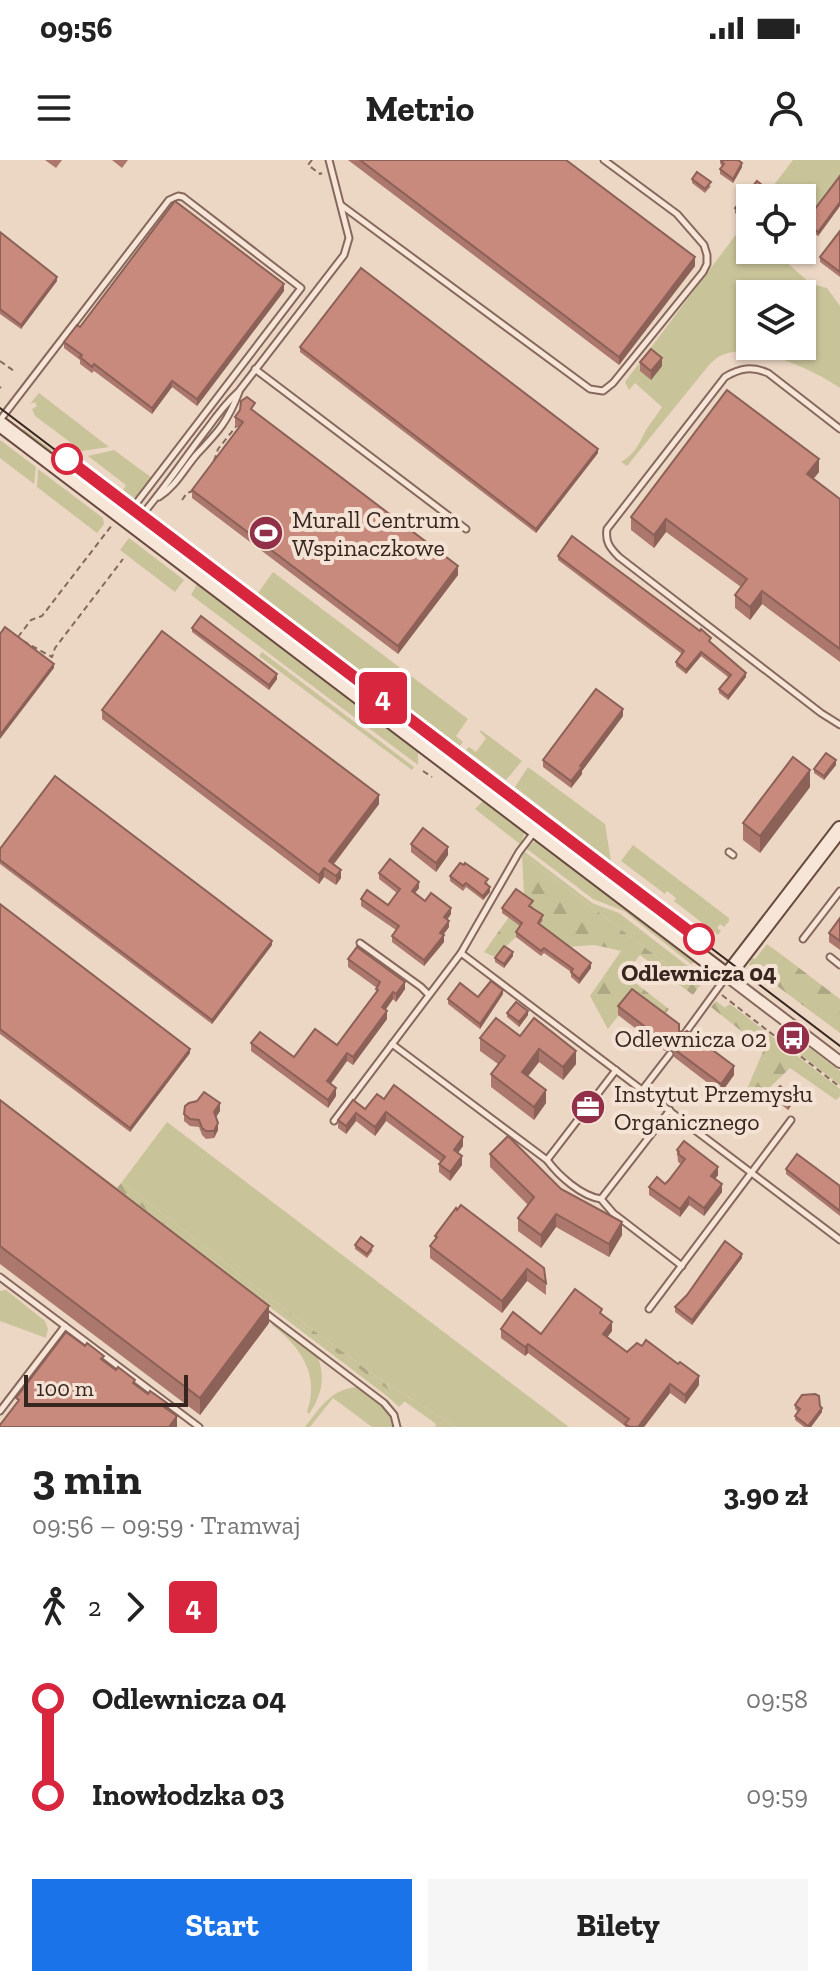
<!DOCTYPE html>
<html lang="pl">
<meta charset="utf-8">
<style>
body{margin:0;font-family:"Zilla Slab",serif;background:#f6f6f6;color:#222;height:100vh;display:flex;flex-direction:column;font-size:30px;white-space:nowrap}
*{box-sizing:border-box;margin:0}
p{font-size:26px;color:#767676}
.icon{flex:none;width:44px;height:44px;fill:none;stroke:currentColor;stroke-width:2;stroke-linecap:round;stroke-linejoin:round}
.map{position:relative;height:1267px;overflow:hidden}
.side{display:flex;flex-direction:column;background:#fff;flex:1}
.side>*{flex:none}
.badge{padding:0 16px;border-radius:6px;font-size:28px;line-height:52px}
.controls{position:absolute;left:736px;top:24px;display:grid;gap:16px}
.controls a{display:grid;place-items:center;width:80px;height:80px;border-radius:0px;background:#fff;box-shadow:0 2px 6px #0004;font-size:40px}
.scale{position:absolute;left:24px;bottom:20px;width:164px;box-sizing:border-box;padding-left:8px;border:4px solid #37251f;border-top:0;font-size:22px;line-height:28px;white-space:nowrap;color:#37251f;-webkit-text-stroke:6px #f4e3d4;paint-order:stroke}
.map>.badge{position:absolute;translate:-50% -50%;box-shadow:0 0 0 4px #fff}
.legs{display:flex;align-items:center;gap:12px;height:88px;padding:0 32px;font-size:26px}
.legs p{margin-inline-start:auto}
.head{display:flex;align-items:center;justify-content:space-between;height:136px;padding:0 32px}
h1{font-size:44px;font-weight:700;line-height:60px}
.cta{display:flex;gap:16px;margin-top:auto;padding:16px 32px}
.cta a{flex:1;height:92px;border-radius:0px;background:#1a73e8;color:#fff;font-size:32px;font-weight:700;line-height:92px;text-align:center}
.cta a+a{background:#f6f6f6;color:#222}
ul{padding:0 32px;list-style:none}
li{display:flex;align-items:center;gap:28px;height:96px;font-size:30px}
li i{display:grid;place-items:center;width:12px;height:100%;margin:0 10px;background:currentColor}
li i::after{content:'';width:20px;height:20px;margin:-10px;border:6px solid;border-radius:50%;background:#fff}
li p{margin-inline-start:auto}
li:first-child i{background:linear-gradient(#0000 50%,currentColor 0)}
li:last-child i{background:linear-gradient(currentColor 50%,#0000 0)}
.status{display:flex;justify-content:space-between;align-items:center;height:56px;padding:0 40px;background:#fff;direction:ltr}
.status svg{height:22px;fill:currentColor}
header{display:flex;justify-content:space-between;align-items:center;height:104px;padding:0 32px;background:#fff;font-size:36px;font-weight:700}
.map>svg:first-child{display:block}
.green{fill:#c9c39a;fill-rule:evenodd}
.forest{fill:url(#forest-firs)}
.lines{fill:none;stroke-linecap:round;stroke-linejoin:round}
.lane-casing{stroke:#86685c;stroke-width:9}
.street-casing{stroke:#86685c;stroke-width:14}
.secondary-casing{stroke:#684a3f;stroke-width:18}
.path{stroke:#86685c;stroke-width:2;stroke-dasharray:6 4;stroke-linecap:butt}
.lane{stroke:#f7e6d8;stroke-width:5}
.street{stroke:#f7e6d8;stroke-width:10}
.secondary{stroke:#f7e6d8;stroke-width:14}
.tram{stroke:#37251f;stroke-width:2}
.wall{fill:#ac776c}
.shaded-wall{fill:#8c6158}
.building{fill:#c88a7d;stroke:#8c6158;stroke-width:2}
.line-1-casing{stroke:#fff;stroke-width:18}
.line-1{stroke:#d7263d;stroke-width:12}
.stop-1-dot{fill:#fff;stroke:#d7263d;stroke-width:4}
.labels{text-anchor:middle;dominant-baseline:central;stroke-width:8;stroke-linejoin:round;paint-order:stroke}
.poi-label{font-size:24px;fill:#37251f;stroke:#f4e3d4;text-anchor:start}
.stop-label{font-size:24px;font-weight:bold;fill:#37251f;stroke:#f4e3d4}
</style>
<div class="status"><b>09:56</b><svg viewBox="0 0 49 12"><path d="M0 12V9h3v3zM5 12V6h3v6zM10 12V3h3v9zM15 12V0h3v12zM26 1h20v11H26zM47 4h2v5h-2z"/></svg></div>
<header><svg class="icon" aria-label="menu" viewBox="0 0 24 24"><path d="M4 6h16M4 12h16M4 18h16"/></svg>Metrio<svg class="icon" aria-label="person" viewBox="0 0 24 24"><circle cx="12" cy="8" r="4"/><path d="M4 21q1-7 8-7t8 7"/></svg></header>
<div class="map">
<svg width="840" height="1267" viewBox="0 0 840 1267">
<defs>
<pattern id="forest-firs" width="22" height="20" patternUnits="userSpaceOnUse" patternTransform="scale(2)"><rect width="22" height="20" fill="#c9c39a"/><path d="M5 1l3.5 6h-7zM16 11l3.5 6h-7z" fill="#ada784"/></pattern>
</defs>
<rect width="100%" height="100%" fill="#ecd7c5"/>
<g class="green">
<polygon points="793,0 840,0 840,17 802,66 802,38 764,38"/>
<path d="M744,64l6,6v20h23l38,34 16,4 13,18v82c-26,-18 -89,-48 -120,-32 -4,2 -7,5 -10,8l-83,102 -6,-4c14,-8 18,-18 25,-32 5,-8 11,-15 16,-23l-27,-24 -6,7 -4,-8zM750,134h52v52h-52z"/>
<polygon points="39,233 109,287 82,291 35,256 32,249 37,246 35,242 30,244"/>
<polygon points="24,269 122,343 114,342 22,272"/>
<polygon points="0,280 36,307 34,324 0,298"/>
<polygon points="114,290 152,318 140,334 134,338 123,330 126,325 88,296"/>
<polygon points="38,309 103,358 104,364 97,373 37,327"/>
<polygon points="129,378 184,420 175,432 120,390"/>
<polygon points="273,412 468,559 456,576 463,582 460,586 258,433"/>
<polygon points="197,424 202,424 415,587 418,592 418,605 191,435"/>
<polygon points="257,447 452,595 447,595 259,452"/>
<polygon points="262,492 414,607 412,610 259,496"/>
<polygon points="481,570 522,601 506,620 466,590 469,587 476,592 486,578 480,572"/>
<polygon points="528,607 605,664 611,701 515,627"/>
<polygon points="513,640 615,718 612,722 518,649"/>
<polygon points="483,641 487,641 523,670 524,675 520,684 475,649"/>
<polygon points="536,681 542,682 698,801 691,804 624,751 593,739 527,689 532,683"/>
<polygon points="633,685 729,758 729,761 724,767 720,764 717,768 721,771 718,775 674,741 676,738 667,731 665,734 621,701"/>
<polygon points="525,692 592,743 619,753 698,814 700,826 698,828 522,694"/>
<polygon points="767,784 782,795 772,811 773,823 749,805 752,798 755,799"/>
<polygon points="730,844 840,929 840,935 724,848"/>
<polygon points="804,884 840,911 840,925 798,893"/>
<polygon points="0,939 290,1159 405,1241 399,1247 387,1236 0,942"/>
<polygon points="167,962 569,1267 456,1267 382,1221 274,1141 122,1022"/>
<polygon points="6,1130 45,1161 48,1169 46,1178 0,1161 0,1131"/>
<path d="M274,1163l43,32c9,22 5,40 -8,59l-2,-2c13,-37 -6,-65 -35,-87z"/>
<path d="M357,1227l3,1c16,11 30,20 35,39h-23l-39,-29 -23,29h-5c15,-19 26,-38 52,-40z"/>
</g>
<g class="forest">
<polygon points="522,694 698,828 693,835 640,795 625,815 669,849 661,859 632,838 608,869 590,836 621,791 595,785 564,787 516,777 495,797 484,792 524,736"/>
<polygon points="782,795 840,839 840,873 773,823 772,811"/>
<polygon points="716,841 840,935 840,936 836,940 790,908 759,938 747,929 764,889 711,847"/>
<polygon points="122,1022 274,1141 382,1221 456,1267 435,1267 436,1264 290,1159 117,1028"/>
</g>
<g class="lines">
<g class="lane-casing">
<g id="lane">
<polyline points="341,45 590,229 603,231 613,223 703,112 707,104 707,95 704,85 677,54 604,0"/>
<polyline points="255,209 466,369"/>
<polyline points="0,260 169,40 178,36 183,37 301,128 125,358"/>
<path d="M840,269l-72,-56c-16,-7 -28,-5 -43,4l-118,152c-2,13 3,19 12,28l202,156 19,12"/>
<path d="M159,337c17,-11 25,-28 38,-43 21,-22 31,-33 42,-62"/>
<path d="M135,363c26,-29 48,-63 72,-94 10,-14 20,-27 32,-38l105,-136 5,-17 -20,-78"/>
<polyline points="729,692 733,695"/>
<polyline points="803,779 840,731"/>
<polyline points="360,783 421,827 429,835"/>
<polyline points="461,793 840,1080"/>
<polyline points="830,797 840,805"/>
<polyline points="683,876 726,817"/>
<polyline points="392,884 547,1000"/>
<path d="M616,910l-69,90c12,16 34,36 54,39l69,-89"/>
<polyline points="643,929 670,894"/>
<polyline points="334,961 461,793 519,692 535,671"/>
<polyline points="601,1039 613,1053 682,1106"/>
<polyline points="0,1117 199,1267"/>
<polyline points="649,1149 791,960"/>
<polyline points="264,1152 384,1243 394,1255 397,1267"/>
<polyline points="0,1251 65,1166"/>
</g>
</g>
<g class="street-casing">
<polyline id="street" points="727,816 840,902"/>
</g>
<g class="secondary-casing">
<polyline id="secondary" points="0,264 727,816 840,669"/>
</g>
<g class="path">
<polyline points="312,0 308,5 320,14 322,13"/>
<polyline points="0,201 14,211"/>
<polyline points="0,227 1,228"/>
<polyline points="214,301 218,289 238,264"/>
<polyline points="182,340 187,333 193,331"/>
<polyline points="18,477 31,460 42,456 112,365"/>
<polyline points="23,481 52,497 55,488 123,399"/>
<polyline points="423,611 432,617"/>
<polyline points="722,835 840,927"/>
</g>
<use href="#lane" class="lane"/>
<use href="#street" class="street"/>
<use href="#secondary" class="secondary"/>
<polyline class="tram" points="0,248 840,886"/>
</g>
<g class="wall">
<polygon points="45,0 62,0 56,8"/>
<polygon points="112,0 128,0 122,8"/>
<polygon points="348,0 566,0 695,106 619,205"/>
<polygon points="720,0 738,0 742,7 733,23 720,14 720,9 722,7 720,3"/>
<polygon points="840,16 840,46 818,76 805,67 805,62"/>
<polygon points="692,19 711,26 705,33 692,23"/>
<polygon points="757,21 766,28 766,32 762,38 750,38 750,53 745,60 735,53 735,48"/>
<polygon points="840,71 840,117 820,102 820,97"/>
<polygon points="0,72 57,121 21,169 0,154"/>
<polygon points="284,131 197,246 172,227 152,254 94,211 92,213 80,204 80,200 64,188 64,182 80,167"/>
<polygon points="300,187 598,293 536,373 300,192"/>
<polygon points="640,202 662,206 651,220 640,211"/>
<polygon points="255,252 458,415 398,494 192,338 192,330 239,268 235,266 235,257"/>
<polygon points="819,312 813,319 840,339 840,502 762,444 750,460 735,448 735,435 741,427 666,372 654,388 631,370 631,357"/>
<polygon points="558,396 711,482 711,483 746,517 728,540 719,533 719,529 728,517 701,496 686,514 676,506 676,502 682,494 558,400"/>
<polygon points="192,468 277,519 269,530 192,472"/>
<polygon points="102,550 379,644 334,704 341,718 336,725 324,717 319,724 102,559"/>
<polygon points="623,556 582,611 582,614 571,628 543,607 543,600"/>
<polygon points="836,605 824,620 814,613 814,609"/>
<polygon points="810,627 760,693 743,680 743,663"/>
<polygon points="411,684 448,695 436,712 411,692"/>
<polygon points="0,689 272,785 212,864 0,704"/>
<polygon points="379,713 419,728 415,733 425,741 451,754 447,760 449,767 443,775 444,782 424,806 392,782 392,776 396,770 361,746 361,739 388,745 397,733 379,719"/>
<polygon points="450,716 488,723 487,725 490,732 483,740 466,727 463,731 450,721"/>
<polygon points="0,744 190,893 130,972 0,874"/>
<polygon points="533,746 532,747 543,760 540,764 591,808 579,824 571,817 571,812 544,793 541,796 516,777 516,772 520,766 502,753 502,748"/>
<polygon points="840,758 840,790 829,782 829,773"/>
<polygon points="513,796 504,808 495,802 495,798"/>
<polygon points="348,799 405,829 396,842 393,839 385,850 387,859 353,905 347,901 330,924 336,936 328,948 251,891 251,883 294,897 337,885 376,833 377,828 348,807"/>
<polygon points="503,834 480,869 448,844 448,839"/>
<polygon points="618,846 679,871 734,915 721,933 674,897 674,891 673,889 669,889 665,891 618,855"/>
<polygon points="507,853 528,855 519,867 507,857"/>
<polygon points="520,876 576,904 563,920 539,902 528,916 546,943 534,960 491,927 491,914 498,904 480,891 480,878"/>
<polygon points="773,934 794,941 788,950 773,938"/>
<polygon points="384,939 463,986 458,993 462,1005 450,1021 439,1012 439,1004 441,1002 386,961 375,976 356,961 346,974 338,968 338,960 365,949"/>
<polygon points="0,940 269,1163 200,1255 0,1104"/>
<polygon points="220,951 216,957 218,970 214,978 206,979 202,975 199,967 190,966 184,961 184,954"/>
<polygon points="677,990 718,1015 715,1019 722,1032 704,1056 689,1045 680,1057 649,1035 649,1027 665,1024 681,1004 678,1002"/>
<polygon points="490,994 561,1029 622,1075 609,1097 556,1067 541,1088 518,1071 518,1058 528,1045 490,1007"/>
<polygon points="786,1009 840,1026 840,1056 786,1014"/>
<polygon points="456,1048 546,1123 546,1135 527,1121 502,1153 430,1098 430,1086 435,1079 435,1076"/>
<polygon points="355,1085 373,1090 367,1098 355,1089"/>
<polygon points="742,1098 692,1165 675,1152 675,1147"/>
<polygon points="602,1155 612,1171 607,1177 627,1192 699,1225 685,1244 670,1233 644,1267 625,1267 625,1266 528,1193 525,1196 501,1178 501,1169 541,1174"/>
<polygon points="795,1245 820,1246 822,1252 811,1267 804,1267 795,1260 795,1256 798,1252 795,1249"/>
</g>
<g class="shaded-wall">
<polygon points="742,3 742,7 733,23 733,19"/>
<polygon points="840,42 840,46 818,76 818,72"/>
<polygon points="695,97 695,106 619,205 619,197"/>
<polygon points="57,117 57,121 21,169 21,165"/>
<polygon points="284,124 284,131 197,246 197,239"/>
<polygon points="662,198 662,206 651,220 651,211"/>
<polygon points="172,221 172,227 152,254 152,248"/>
<polygon points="598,289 598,293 536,373 536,369"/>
<polygon points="819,299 819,312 807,327 807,314"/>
<polygon points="666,359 666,372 654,388 654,375"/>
<polygon points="458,406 458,415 398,494 398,486"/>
<polygon points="762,431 762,444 750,460 750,447"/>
<polygon points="701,492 701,496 686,514 686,510"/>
<polygon points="54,504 54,508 0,579 0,575"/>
<polygon points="746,513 746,517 728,540 728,536"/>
<polygon points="277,514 277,519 269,530 269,525"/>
<polygon points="623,549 623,556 582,611 582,614 571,628 571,621 580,606"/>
<polygon points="836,600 836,605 824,620 824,616"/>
<polygon points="810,610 810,627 760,693 760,676"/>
<polygon points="379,635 379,644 329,710 329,701"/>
<polygon points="448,687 448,695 436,712 436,703"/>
<polygon points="324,708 324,717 319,724 319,715"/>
<polygon points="341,710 341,718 336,725 336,716"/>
<polygon points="419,722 419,728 412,737 412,731"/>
<polygon points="490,727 490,732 483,740 483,736"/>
<polygon points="451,748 451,754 444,764 444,757"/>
<polygon points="449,761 449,767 440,779 440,773"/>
<polygon points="444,775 444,782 424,806 424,800"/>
<polygon points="272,781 272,785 212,864 212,860"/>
<polygon points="513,792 513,796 504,808 504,804"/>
<polygon points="591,803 591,808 579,824 579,819"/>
<polygon points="405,822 405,829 396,842 396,834"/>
<polygon points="503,830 503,834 480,869 480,864"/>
<polygon points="393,832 393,839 382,855 382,847"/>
<polygon points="387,851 387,859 353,905 353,897"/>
<polygon points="528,851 528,855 519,867 519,862"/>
<polygon points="669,880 669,889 665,891 665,882"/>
<polygon points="190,889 190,893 130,972 130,968"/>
<polygon points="539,889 539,902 522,924 522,912"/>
<polygon points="576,891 576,904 563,920 563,907"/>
<polygon points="347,893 347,901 327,929 327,921"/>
<polygon points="734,906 734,915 721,933 721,924"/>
<polygon points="336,928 336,936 328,948 328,940"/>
<polygon points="546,930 546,943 534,960 534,947"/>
<polygon points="794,937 794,941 788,950 788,945"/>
<polygon points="220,943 220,951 214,960 214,952"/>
<polygon points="386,952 386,961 375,976 375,967"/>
<polygon points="356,953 356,961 346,974 346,966"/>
<polygon points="218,963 218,970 214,978 214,971"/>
<polygon points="463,977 463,986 454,998 454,990"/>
<polygon points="462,996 462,1005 450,1021 450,1012"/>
<polygon points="718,1007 718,1015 711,1024 711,1016"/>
<polygon points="722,1024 722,1032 704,1056 704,1048"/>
<polygon points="689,1037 689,1045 680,1057 680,1049"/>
<polygon points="556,1054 556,1067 541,1088 541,1075"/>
<polygon points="622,1062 622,1075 609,1097 609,1084"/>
<polygon points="742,1094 742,1098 692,1165 692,1160"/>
<polygon points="527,1109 527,1121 502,1153 502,1141"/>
<polygon points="269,1146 269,1163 200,1255 200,1238"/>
<polygon points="612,1162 612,1171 603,1183 603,1174"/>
<polygon points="528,1184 528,1193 525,1196 525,1187"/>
<polygon points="699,1216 699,1225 685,1244 685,1235"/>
<polygon points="670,1224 670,1233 644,1267 638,1267"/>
<polygon points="822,1248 822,1252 811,1267 808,1267"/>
<polygon points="177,1256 177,1267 169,1267"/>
</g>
<g class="building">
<polygon points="360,0 566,0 695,97 619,197"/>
<polygon points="721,0 738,0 742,3 733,19 720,9 724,4"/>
<polygon points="697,12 711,22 705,29 692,19"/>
<polygon points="840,16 840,42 818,72 805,62"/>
<polygon points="757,21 766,28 758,38 750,38 750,49 745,56 735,48"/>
<polygon points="175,41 284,124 197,239 172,221 152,248 94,204 92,207 80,197 82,195 64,182 77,165 80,167"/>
<polygon points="840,71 840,112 820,97"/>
<polygon points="0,72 57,117 21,165 0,149"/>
<polygon points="361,108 598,289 536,369 300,187"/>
<polygon points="651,189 662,198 651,211 640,202"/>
<polygon points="727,230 819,299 807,314 840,339 840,489 762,431 750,447 735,435 747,419 666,359 654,375 631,357"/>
<polygon points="247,237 255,243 251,249 458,406 398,486 192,330 243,262 235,257 240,250 241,241"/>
<polygon points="572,376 700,471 701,469 711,478 709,481 746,513 728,536 719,529 731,515 701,492 686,510 676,502 684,491 558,396"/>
<polygon points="201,456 277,514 269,525 192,468"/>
<polygon points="5,467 54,504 0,575 0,474"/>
<polygon points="162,471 379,635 329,701 341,710 336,716 324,708 319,715 102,550"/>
<polygon points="596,529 623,549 580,606 582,607 571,621 543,600"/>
<polygon points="826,593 836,600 824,616 814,609"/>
<polygon points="793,597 810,610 760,676 743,663"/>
<polygon points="55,616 272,781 212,860 0,700 0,689"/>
<polygon points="423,668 448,687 436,703 411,684"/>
<polygon points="390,699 419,722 412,731 425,741 431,733 451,748 444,757 449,761 440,773 444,775 424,800 392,776 399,766 361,739 367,730 388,745 400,729 379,713"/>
<polygon points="460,703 464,705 465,703 488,719 485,723 490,727 483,736 466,723 463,726 450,716"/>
<polygon points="516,729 533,741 529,746 543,755 538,763 591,803 579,819 571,812 573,809 544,788 541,791 516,772 522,763 502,748"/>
<polygon points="0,744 190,889 130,968 0,869"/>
<polygon points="840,758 840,781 829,773"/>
<polygon points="504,786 513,792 504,804 495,798"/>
<polygon points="357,787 405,822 396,834 393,832 382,847 387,851 353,897 347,893 327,921 336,928 328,940 251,883 260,872 294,897 315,869 337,885 378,830 376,829 380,822 348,799"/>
<polygon points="491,821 503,830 480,864 448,839 460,823 478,837"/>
<polygon points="632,829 679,864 679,871 683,873 687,871 734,906 721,924 674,889 675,884 673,881 669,880 665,882 618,846"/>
<polygon points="516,842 528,851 519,862 507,853"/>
<polygon points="496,858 520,876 534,858 576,891 563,907 539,889 522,912 546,930 534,947 491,914 505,896 480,878"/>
<polygon points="394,925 463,977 454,990 462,996 450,1012 439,1004 445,997 386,952 375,967 356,953 346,966 338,960 353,940 365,949 377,934 384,939"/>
<polygon points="780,926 794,937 788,945 773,934"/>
<polygon points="204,932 220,943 214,952 218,963 214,971 206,971 202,968 199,960 190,959 184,954 185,946 189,943 197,941"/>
<polygon points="0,940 269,1146 200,1238 0,1086"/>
<polygon points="508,976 561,1029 622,1062 609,1084 556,1054 541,1075 518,1058 534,1037 490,994"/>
<polygon points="684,981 718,1007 711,1016 722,1024 704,1048 689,1037 680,1049 649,1027 657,1017 665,1024 669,1020 685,999 678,994 679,992 677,990"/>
<polygon points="797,994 840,1026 840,1051 786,1009"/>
<polygon points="461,1045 544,1108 546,1123 527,1109 502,1141 430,1086 437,1077 435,1076 456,1048 457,1050"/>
<polygon points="361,1077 373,1086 367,1094 355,1085"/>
<polygon points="725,1081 742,1094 692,1160 675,1147 687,1135"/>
<polygon points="575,1129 602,1149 600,1153 612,1162 603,1174 627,1192 637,1183 642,1186 646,1180 678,1204 680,1202 699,1216 685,1235 670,1224 638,1267 630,1267 625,1264 629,1259 528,1184 525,1187 501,1169 513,1152 541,1174"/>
<polygon points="66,1172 85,1186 87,1183 104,1196 101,1199 116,1210 118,1207 135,1220 133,1223 148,1234 150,1231 167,1243 164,1247 177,1256 169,1267 0,1267 0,1265 19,1240 16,1238"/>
<polygon points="815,1234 819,1236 820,1246 822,1248 808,1266 795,1256 800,1249 795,1245 802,1235"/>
</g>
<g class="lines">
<g class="line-1-casing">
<polyline id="line-1" points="67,299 699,779"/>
</g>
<use href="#line-1" class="line-1"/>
</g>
<defs>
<g id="stadium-disc" transform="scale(1.8)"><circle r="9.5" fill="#913048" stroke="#f4e3d4"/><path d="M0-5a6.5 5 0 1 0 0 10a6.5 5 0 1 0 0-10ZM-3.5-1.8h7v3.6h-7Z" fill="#fff"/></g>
<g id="bus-disc" transform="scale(1.8)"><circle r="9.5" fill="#913048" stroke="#f4e3d4"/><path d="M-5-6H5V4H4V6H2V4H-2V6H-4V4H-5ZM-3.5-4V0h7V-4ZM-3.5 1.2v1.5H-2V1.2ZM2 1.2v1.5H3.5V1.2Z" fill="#fff"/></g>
<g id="office-disc" transform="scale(1.8)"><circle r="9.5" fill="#913048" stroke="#f4e3d4"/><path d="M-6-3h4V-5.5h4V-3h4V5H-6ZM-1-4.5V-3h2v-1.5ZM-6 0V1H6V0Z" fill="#fff"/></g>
</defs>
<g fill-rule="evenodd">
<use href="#stadium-disc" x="266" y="373"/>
<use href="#bus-disc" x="793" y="878"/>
<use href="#office-disc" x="588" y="947"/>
</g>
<g class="stop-1-dot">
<circle cx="67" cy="299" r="14"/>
<circle cx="699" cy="779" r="14"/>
</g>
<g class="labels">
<g class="poi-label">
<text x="292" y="359">Murall Centrum<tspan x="292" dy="28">Wspinaczkowe</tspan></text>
<text x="767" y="878" text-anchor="end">Odlewnicza 02</text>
<text x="614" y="933">Instytut Przemysłu<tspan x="614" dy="28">Organicznego</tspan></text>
</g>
<g class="stop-label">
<text x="699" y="812">Odlewnicza 04</text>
</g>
</g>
</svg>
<div class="controls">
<a><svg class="icon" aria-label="locate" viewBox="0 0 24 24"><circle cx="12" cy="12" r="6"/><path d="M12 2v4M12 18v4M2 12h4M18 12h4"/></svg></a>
<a><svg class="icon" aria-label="layers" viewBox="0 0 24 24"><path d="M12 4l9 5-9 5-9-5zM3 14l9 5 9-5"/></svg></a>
</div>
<div class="scale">100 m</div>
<b class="badge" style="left:383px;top:538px;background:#d7263d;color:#fff">4</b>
</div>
<section class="side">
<div class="head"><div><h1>3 min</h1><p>09:56 – 09:59 · Tramwaj</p></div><b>3.90 zł</b></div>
<div class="legs"><svg class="icon" aria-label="walk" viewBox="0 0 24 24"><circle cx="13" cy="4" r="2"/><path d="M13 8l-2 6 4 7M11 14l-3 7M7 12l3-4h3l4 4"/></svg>2<svg class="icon" aria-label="forward" viewBox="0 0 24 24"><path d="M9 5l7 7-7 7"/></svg><b class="badge" style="background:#d7263d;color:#fff">4</b></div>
<ul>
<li><i style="color:#d7263d"></i><b>Odlewnicza 04</b><p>09:58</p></li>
<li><i style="color:#d7263d"></i><b>Inowłodzka 03</b><p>09:59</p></li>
</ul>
<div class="cta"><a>Start</a><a>Bilety</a></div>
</section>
